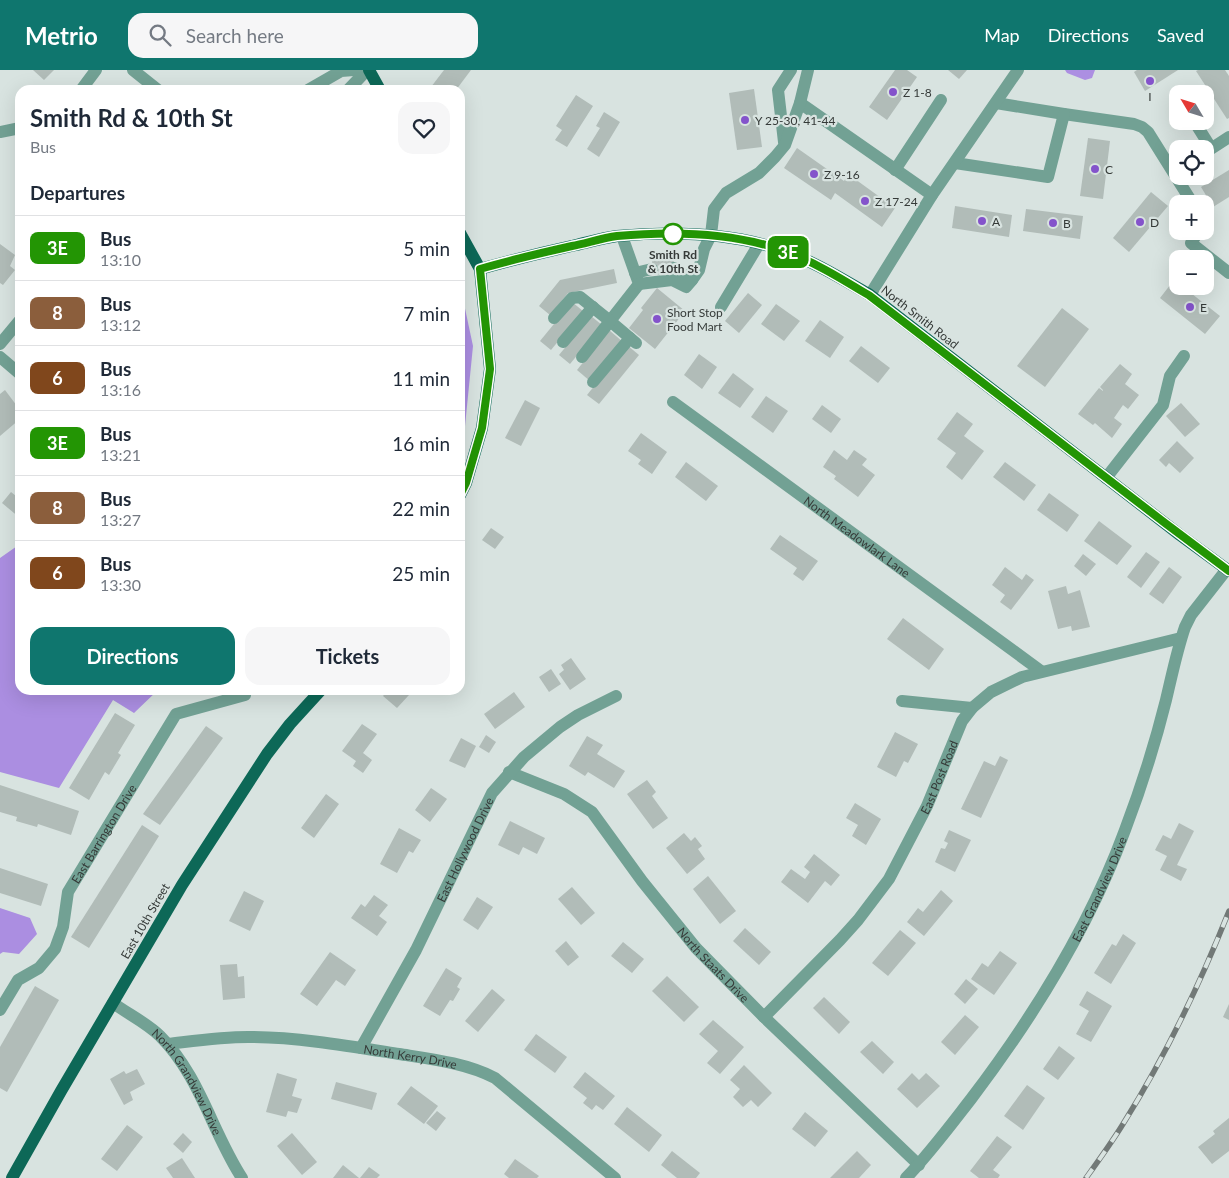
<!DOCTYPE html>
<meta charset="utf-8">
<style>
body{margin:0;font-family:Lato,sans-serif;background:#f6f6f7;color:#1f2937;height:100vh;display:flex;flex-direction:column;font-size:19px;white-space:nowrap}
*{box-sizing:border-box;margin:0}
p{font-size:16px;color:#747a83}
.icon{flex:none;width:28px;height:28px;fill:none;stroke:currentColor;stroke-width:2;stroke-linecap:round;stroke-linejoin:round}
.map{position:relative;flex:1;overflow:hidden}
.sheet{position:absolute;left:15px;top:15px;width:450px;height:610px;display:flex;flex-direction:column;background:#fff;border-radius:15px;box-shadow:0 5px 20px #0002}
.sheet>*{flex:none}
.badge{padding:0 10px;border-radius:8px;font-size:18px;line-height:32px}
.needle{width:32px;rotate:308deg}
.tools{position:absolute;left:1169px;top:15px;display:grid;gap:10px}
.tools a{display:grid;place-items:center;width:45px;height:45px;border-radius:10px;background:#fff;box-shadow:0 5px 20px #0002;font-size:25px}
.map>.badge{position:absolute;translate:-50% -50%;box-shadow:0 0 0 2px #fff}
h2{padding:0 15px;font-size:19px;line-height:45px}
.round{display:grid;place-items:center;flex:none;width:52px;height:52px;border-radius:15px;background:#f6f6f7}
.overview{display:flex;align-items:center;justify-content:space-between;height:85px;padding:0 15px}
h1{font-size:24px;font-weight:700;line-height:38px}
.cta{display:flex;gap:10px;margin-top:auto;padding:10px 15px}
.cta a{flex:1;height:58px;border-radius:15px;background:#0f766e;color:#fff;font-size:20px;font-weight:700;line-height:58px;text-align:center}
.cta a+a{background:#f6f6f7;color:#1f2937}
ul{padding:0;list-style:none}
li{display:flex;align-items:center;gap:15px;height:65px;padding:0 15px;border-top:1px solid #e0e1e3}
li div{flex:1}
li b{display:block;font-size:19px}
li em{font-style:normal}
li .badge{min-width:55px;font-weight:700;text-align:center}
header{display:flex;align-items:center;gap:30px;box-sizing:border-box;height:70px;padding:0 25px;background:#0f766e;color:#fff}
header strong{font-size:24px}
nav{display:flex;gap:28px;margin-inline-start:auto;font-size:18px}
.search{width:350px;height:45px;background:#f6f6f7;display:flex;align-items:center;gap:12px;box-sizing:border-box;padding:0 18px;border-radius:15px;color:#747a83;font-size:19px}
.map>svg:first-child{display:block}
.forest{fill:#ab8ee1}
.water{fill:#ac8fe2}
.building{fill:#b1bcb8}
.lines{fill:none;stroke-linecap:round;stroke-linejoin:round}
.minor-tunnel{stroke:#b7c1be;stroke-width:12;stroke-dasharray:12 6;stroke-linecap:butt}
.minor{stroke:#72a194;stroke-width:12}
.major{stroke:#0d6857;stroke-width:12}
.rail-casing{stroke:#727977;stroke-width:5.5}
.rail{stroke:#d8e3e0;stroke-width:4;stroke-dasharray:11;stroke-linecap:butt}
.line-casing{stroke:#fff;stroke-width:11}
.line{stroke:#239504;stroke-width:8}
.poi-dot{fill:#8453cb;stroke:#d8e3e0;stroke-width:2}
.stop-dot{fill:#fff;stroke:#239504;stroke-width:2.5}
.labels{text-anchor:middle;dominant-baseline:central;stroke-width:4.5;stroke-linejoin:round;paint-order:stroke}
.poi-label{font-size:12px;fill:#353a38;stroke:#d8e3e0;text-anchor:start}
.stop-label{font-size:12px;font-weight:bold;fill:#353a38;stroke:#d8e3e0}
.street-label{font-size:12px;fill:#353a38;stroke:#d8e3e0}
</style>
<header>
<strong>Metrio</strong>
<div class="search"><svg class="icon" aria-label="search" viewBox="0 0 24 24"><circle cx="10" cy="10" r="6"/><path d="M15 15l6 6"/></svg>Search here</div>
<nav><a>Map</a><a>Directions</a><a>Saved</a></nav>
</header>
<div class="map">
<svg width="1229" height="1108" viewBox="0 0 1229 1108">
<rect width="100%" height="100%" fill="#d8e3e0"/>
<g class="forest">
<polygon points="460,215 473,276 463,376 460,383"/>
<polygon points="20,474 20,620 158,620 134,643 113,630 59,718 0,702 0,488"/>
<polygon points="0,838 30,848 37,864 19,884 3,882 0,884"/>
</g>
<polygon class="water" points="1065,0 1095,0 1092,8 1085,10 1067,3"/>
<g class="building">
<polygon points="33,0 54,0 44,10"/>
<polygon points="444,0 471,0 456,20 435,20 431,17"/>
<polygon points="895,0 907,0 917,7 887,50 869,37"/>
<polygon points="948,0 967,0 959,9"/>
<polygon points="1137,0 1178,0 1145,21 1134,2"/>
<polygon points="1198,0 1225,0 1229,6 1229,48 1227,49 1196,1"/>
<polygon points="754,19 762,77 737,80 729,23"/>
<polygon points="576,25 593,36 567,77 555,70 562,60 556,56"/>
<polygon points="604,42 620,52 599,87 587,79 600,58 596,56"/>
<polygon points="1088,68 1110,71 1103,129 1080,126"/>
<polygon points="797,78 844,111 848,104 895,138 882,157 835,123 831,130 784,98"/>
<polygon points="1229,100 1229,127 1213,137 1201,117"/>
<polygon points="1151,122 1168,136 1129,182 1113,168"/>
<polygon points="955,136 1012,145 1009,167 952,158"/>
<polygon points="1026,139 1083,146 1080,169 1023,161"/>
<polygon points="0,174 15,185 10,196 15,200 3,215 0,213"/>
<rect x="652" y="189" width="22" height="14"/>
<polygon points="614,199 617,213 568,223 550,245 539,236 560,210"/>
<polygon points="1174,210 1178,212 1178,216 1182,216 1220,246 1205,264 1160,228"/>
<polygon points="657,218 685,241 655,279 629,258 643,240 641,238"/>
<polygon points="748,223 762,235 739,263 725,251"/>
<polygon points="572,232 583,241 551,280 540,271"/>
<polygon points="776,234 800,251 784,271 761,254"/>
<polygon points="1062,238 1089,259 1045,317 1017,296"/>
<polygon points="591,246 602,255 570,294 559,285"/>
<polygon points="820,250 844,267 830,288 805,271"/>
<polygon points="609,260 623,272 590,311 577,300"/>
<polygon points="627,275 639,285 599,334 587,325"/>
<polygon points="861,276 890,298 878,313 849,291"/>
<polygon points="699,284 717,297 702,319 684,305"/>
<polygon points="1120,294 1132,304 1125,314 1139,325 1128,339 1123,335 1114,348 1122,354 1112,368 1095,353 1093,355 1078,344 1099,318 1103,321 1103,320 1100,317"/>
<polygon points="733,303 754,319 740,338 718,323"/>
<polygon points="5,320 20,340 20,349 0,366 0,324"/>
<polygon points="766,326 788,341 773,363 751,347"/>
<polygon points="525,330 540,338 521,376 505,368"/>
<polygon points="1181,333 1200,354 1185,367 1166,346"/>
<polygon points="822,335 841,349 831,363 812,349"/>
<polygon points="957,342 973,354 964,366 984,381 962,410 946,397 956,383 937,369"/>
<polygon points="641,363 667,382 652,404 638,394 641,390 628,381"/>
<polygon points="1177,371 1194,388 1180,403 1169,393 1166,397 1159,390"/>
<polygon points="834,380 847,390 854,380 867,389 862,395 875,405 858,427 834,409 836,406 823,397"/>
<polygon points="686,392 718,416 706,431 675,407"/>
<polygon points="1005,392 1036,415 1024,431 993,407"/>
<polygon points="20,421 20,448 2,433 11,422 16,426"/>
<polygon points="1049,423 1079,445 1067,462 1037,440"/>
<polygon points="1099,451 1132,476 1117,495 1084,471"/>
<polygon points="491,458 504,467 495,479 482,470"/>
<polygon points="780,465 818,491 803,511 793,504 797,498 770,479"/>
<polygon points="1146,482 1160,492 1141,518 1127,507"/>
<polygon points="1083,484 1096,494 1086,506 1074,496"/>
<polygon points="1005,497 1022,510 1026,504 1034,510 1011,540 1000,532 1005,525 992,515"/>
<polygon points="1169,497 1182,507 1163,534 1149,524"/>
<polygon points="1066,516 1068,524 1080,520 1090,557 1072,561 1071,556 1058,559 1048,521"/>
<polygon points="903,548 944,579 929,600 887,569"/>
<polygon points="571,588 586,609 570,620 559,604 564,600 561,595"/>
<polygon points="551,599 561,614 549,622 539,607"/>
<polygon points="388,620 402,620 409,625 397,638 383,626"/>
<polygon points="514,622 525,637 495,659 484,644"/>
<polygon points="115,643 135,655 118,683 121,685 109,705 105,702 89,730 69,718"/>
<polygon points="362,654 377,664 363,683 372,690 363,703 353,696 356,691 342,681"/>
<polygon points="206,656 223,668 160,755 143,744"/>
<polygon points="895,662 918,674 908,693 904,691 896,707 877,697"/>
<polygon points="486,665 496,672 489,683 479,677"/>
<polygon points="587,666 603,675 597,684 625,701 614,718 588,702 585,706 569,696"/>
<polygon points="461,668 476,676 465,698 449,691"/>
<polygon points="1000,686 1008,690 981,748 961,739 984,691 995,696"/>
<polygon points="647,710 656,722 652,726 668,748 653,759 627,724"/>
<polygon points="0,715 79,741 71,765 38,754 37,757 16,751 17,747 0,742"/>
<polygon points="431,718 447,729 430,752 415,740"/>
<polygon points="326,724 339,734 314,768 301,758"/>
<polygon points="855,733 881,749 866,775 852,766 858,755 846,748"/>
<polygon points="510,751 545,768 537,784 523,777 519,785 498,775"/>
<polygon points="1179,753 1194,761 1177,795 1187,799 1181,811 1160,800 1167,786 1155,780 1163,765 1171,769"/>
<polygon points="142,755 159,766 89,878 71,867"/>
<polygon points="399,758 421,770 413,783 409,781 397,803 380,794"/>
<polygon points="949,760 971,770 955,802 935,792 941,778 945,779 948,773 944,771"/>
<polygon points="684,763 691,771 695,767 702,776 698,779 705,789 687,804 666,778"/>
<polygon points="814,784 840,805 831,816 825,811 808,833 781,812 791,799 805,809 810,802 804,797"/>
<polygon points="0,798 48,814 41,836 0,823"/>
<polygon points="708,806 736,841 720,854 693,819"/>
<polygon points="572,817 595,843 581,855 558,829"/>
<polygon points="941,820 953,831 924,866 907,852 918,838 923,842"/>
<polygon points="244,821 264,831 250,861 229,851"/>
<polygon points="374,825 388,835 379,846 387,852 377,866 351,848 361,834 365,837"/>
<polygon points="477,827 493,837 478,860 463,850"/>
<polygon points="745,858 771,882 759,895 733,871"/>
<polygon points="900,860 916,873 888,906 872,893"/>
<polygon points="1123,864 1136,873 1111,914 1094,903 1112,874 1116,876"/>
<polygon points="566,871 579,887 568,896 555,881"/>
<polygon points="623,872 644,889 632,903 611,886"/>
<polygon points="1000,881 1017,893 994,925 971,909 982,893 988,897"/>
<polygon points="330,882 356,900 345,916 336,910 317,936 300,924"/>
<polygon points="237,894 238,907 244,906 245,928 223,930 220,895"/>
<polygon points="446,898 462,908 457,917 460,919 453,931 450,930 440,946 423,936"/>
<polygon points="667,906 699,937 684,952 652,921"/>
<polygon points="966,909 978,919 965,934 954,924"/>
<polygon points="35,916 59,930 7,1022 0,1018 0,977"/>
<polygon points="492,919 505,930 478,962 465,951"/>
<polygon points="1087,921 1112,936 1091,972 1076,964 1089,941 1079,935"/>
<polygon points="824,927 850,952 839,964 813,938"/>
<polygon points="1229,934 1229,950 1223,947"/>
<polygon points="965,945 979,957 955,985 941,972"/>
<polygon points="713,950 744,977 720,1004 707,993 718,981 699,964"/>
<polygon points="536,964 567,987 555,1003 524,980"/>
<polygon points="872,971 894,992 883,1004 860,982"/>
<polygon points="1059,976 1075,988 1058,1010 1043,999"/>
<polygon points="744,995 772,1023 758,1037 751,1030 743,1037 733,1027 740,1019 730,1010"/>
<polygon points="137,999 145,1014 130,1022 133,1030 124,1035 110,1009 124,1001 126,1004"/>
<polygon points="585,1002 615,1026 603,1040 596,1035 592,1040 583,1033 587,1028 573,1017"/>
<polygon points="277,1003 297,1009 292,1026 302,1029 297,1043 288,1041 286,1047 266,1042"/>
<polygon points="912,1003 919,1010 926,1003 940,1016 917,1038 897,1019"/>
<polygon points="336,1012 377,1023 372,1040 331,1029"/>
<polygon points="1027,1015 1045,1028 1023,1060 1004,1046"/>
<polygon points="411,1016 438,1036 424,1054 397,1034"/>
<polygon points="627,1037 662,1065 649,1082 614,1054"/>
<polygon points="437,1041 446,1048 436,1061 426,1053"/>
<polygon points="805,1042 828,1061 815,1077 792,1059"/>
<polygon points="1229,1048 1229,1081 1212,1094 1198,1077 1215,1064 1213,1061"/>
<polygon points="127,1055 143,1067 117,1101 101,1089"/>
<polygon points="183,1063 192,1072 183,1083 173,1074"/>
<polygon points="292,1063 317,1092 302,1105 277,1076"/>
<polygon points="997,1066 1012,1077 993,1100 1000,1105 998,1108 979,1108 970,1101"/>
<polygon points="672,1081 700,1103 696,1108 677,1108 661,1095"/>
<polygon points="857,1081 871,1095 859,1108 830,1108"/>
<polygon points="182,1088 195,1108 173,1108 166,1098"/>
<polygon points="515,1089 539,1106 537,1108 509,1108 504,1104"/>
<polygon points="343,1095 359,1108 333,1108"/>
<polygon points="369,1097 380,1105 377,1108 360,1108"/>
</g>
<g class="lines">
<polyline class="minor-tunnel" points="652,199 674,198"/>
<g class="minor">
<polyline points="133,0 158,20"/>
<polyline points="81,20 96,0"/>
<polyline points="308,20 341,1 354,0"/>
<polyline points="348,20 367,0"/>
<polyline points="1177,25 1178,25"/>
<polyline points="800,33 932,125"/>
<polyline points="996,33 1064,44 1134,54 1142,57 1148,62 1193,134"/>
<polyline points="1194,51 1211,78"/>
<polyline points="0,62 20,58"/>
<polyline points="784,72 778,20 791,0"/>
<polyline points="1206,82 1229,67"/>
<polyline points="955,93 1048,107 1064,44"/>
<polyline points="895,100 941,30"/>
<polyline points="1199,161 1191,173 1229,203"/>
<polyline points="622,166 639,214 610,251 636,273"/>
<polyline points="674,198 692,210 699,200 704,179 711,165 714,139 726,123 759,103 775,87 785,75 800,33 808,0"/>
<polyline points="635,203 652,199"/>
<polyline points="639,214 672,210 686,217 692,210"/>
<polyline points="870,225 932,125 1018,0"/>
<polyline points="721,237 759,174"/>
<polyline points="554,248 572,228 580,227 610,251 582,287"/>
<polyline points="563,272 593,237"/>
<polyline points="0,274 20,250"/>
<polyline points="0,287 20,304"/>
<polyline points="593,312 630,268"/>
<path id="s1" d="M673,332l368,269"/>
<polyline points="1106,408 1163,335 1170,306 1184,286"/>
<polyline points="902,631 972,638"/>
<path id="s2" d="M509,702l55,22 28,18 50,69 54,67 68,69 155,148"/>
<path id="s3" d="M113,933c15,11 34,20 47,33 40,40 52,96 82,142"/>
<path id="s4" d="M0,940l18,-30 21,-12 16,-19 8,-22 5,-35 108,-178 69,-19"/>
<path id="s5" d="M764,947l76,-77 18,-20 31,-41 38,-73 35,-85 10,-13 19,-16 31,-15 159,-39"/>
<path id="s6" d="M168,974c26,-3 53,-7 80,-7 50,0 101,9 151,17 32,5 67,9 96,24l120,100"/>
<path id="s7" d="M361,978l55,-98 76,-157 32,-36 36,-30 18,-12 38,-19"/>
<path id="s8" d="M906,1108c24,-25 44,-52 65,-79 63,-83 118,-171 154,-269 16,-42 30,-86 41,-130 6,-25 11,-50 19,-73l6,-12 36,-46"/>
</g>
<g class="major">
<polyline points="369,0 380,20"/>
<polyline points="460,163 480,199 490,299 482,358 466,413 460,425"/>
<path d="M480,199c32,-9 64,-17 96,-24 13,-3 27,-7 41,-9 55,-5 112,-4 165,14 31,11 60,29 88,45l310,240 49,36"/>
<polyline points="12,1108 61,1021 182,815 267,684 290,654 321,620"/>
</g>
<g class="rail-casing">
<path id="rail" d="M1086,1108c13,-18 26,-36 37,-54 42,-67 77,-140 106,-213"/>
</g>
<use href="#rail" class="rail"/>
</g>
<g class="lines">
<g class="line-casing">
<path id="line" d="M460,425l6,-12 16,-55 8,-59 -10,-100c30,-9 61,-16 92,-23 15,-3 30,-8 45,-10 55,-5 113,-4 165,14 31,11 60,29 88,46l295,227 64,48"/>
</g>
<use href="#line" class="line"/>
</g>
<g class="poi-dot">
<circle cx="1150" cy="11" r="5"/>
<circle cx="893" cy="22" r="5"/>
<circle cx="745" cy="50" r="5"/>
<circle cx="1095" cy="99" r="5"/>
<circle cx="814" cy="104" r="5"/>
<circle cx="865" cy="131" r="5"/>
<circle cx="982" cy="151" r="5"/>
<circle cx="1140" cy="152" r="5"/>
<circle cx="1053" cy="153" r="5"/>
<circle cx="1190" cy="237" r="5"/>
<circle cx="657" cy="249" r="5"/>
</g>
<circle class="stop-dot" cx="673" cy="164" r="10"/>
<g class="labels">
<g class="poi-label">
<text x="903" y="22">Z 1-8</text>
<text x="1150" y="26" text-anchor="middle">I</text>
<text x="755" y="50">Y 25-30, 41-44</text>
<text x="1105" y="99">C</text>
<text x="824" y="104">Z 9-16</text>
<text x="875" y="131">Z 17-24</text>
<text x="992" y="151">A</text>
<text x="1150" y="152">D</text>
<text x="1063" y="153">B</text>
<text x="1200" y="237">E</text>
<text x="667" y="242">Short Stop<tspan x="667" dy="14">Food Mart</tspan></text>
</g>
<g class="stop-label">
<text x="673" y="184">Smith Rd<tspan x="673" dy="14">&amp; 10th St</tspan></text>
</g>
<g class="street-label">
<text transform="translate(920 247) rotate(38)">North Smith Road</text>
<text stroke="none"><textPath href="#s1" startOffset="228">North Meadowlark Lane</textPath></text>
<text stroke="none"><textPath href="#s5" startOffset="300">East Post Road</textPath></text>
<text stroke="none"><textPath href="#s4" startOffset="211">East Barrington Drive</textPath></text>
<text stroke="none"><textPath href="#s7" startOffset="224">East Hollywood Drive</textPath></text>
<text stroke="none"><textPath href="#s8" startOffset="349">East Grandview Drive</textPath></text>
<text transform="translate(145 851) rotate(-60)">East 10th Street</text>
<text stroke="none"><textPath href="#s2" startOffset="288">North Staats Drive</textPath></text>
<text stroke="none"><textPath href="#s6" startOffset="244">North Kerry Drive</textPath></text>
<text stroke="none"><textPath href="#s3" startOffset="111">North Grandview Drive</textPath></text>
</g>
</g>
</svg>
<div class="tools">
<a><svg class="needle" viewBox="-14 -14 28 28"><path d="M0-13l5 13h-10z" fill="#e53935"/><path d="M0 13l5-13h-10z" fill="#747a83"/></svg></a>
<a><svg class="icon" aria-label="locate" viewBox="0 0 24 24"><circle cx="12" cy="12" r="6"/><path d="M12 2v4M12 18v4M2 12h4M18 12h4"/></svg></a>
<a>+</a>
<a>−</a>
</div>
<b class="badge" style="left:788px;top:182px;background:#239504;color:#fff">3E</b>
<section class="sheet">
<div class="overview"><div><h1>Smith Rd &amp; 10th St</h1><p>Bus</p></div><a class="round"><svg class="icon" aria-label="heart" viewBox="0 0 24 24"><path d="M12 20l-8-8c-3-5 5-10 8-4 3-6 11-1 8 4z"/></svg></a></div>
<h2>Departures</h2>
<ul>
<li><span class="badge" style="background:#239504;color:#fff">3E</span><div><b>Bus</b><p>13:10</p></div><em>5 min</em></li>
<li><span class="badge" style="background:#8b5e3c;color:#fff">8</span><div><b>Bus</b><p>13:12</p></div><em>7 min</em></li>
<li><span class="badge" style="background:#80471c;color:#fff">6</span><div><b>Bus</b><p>13:16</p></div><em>11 min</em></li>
<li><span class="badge" style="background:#239504;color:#fff">3E</span><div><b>Bus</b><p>13:21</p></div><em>16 min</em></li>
<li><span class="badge" style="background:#8b5e3c;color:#fff">8</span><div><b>Bus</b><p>13:27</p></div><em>22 min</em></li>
<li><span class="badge" style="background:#80471c;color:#fff">6</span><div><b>Bus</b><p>13:30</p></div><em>25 min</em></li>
</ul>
<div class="cta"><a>Directions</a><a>Tickets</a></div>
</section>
</div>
